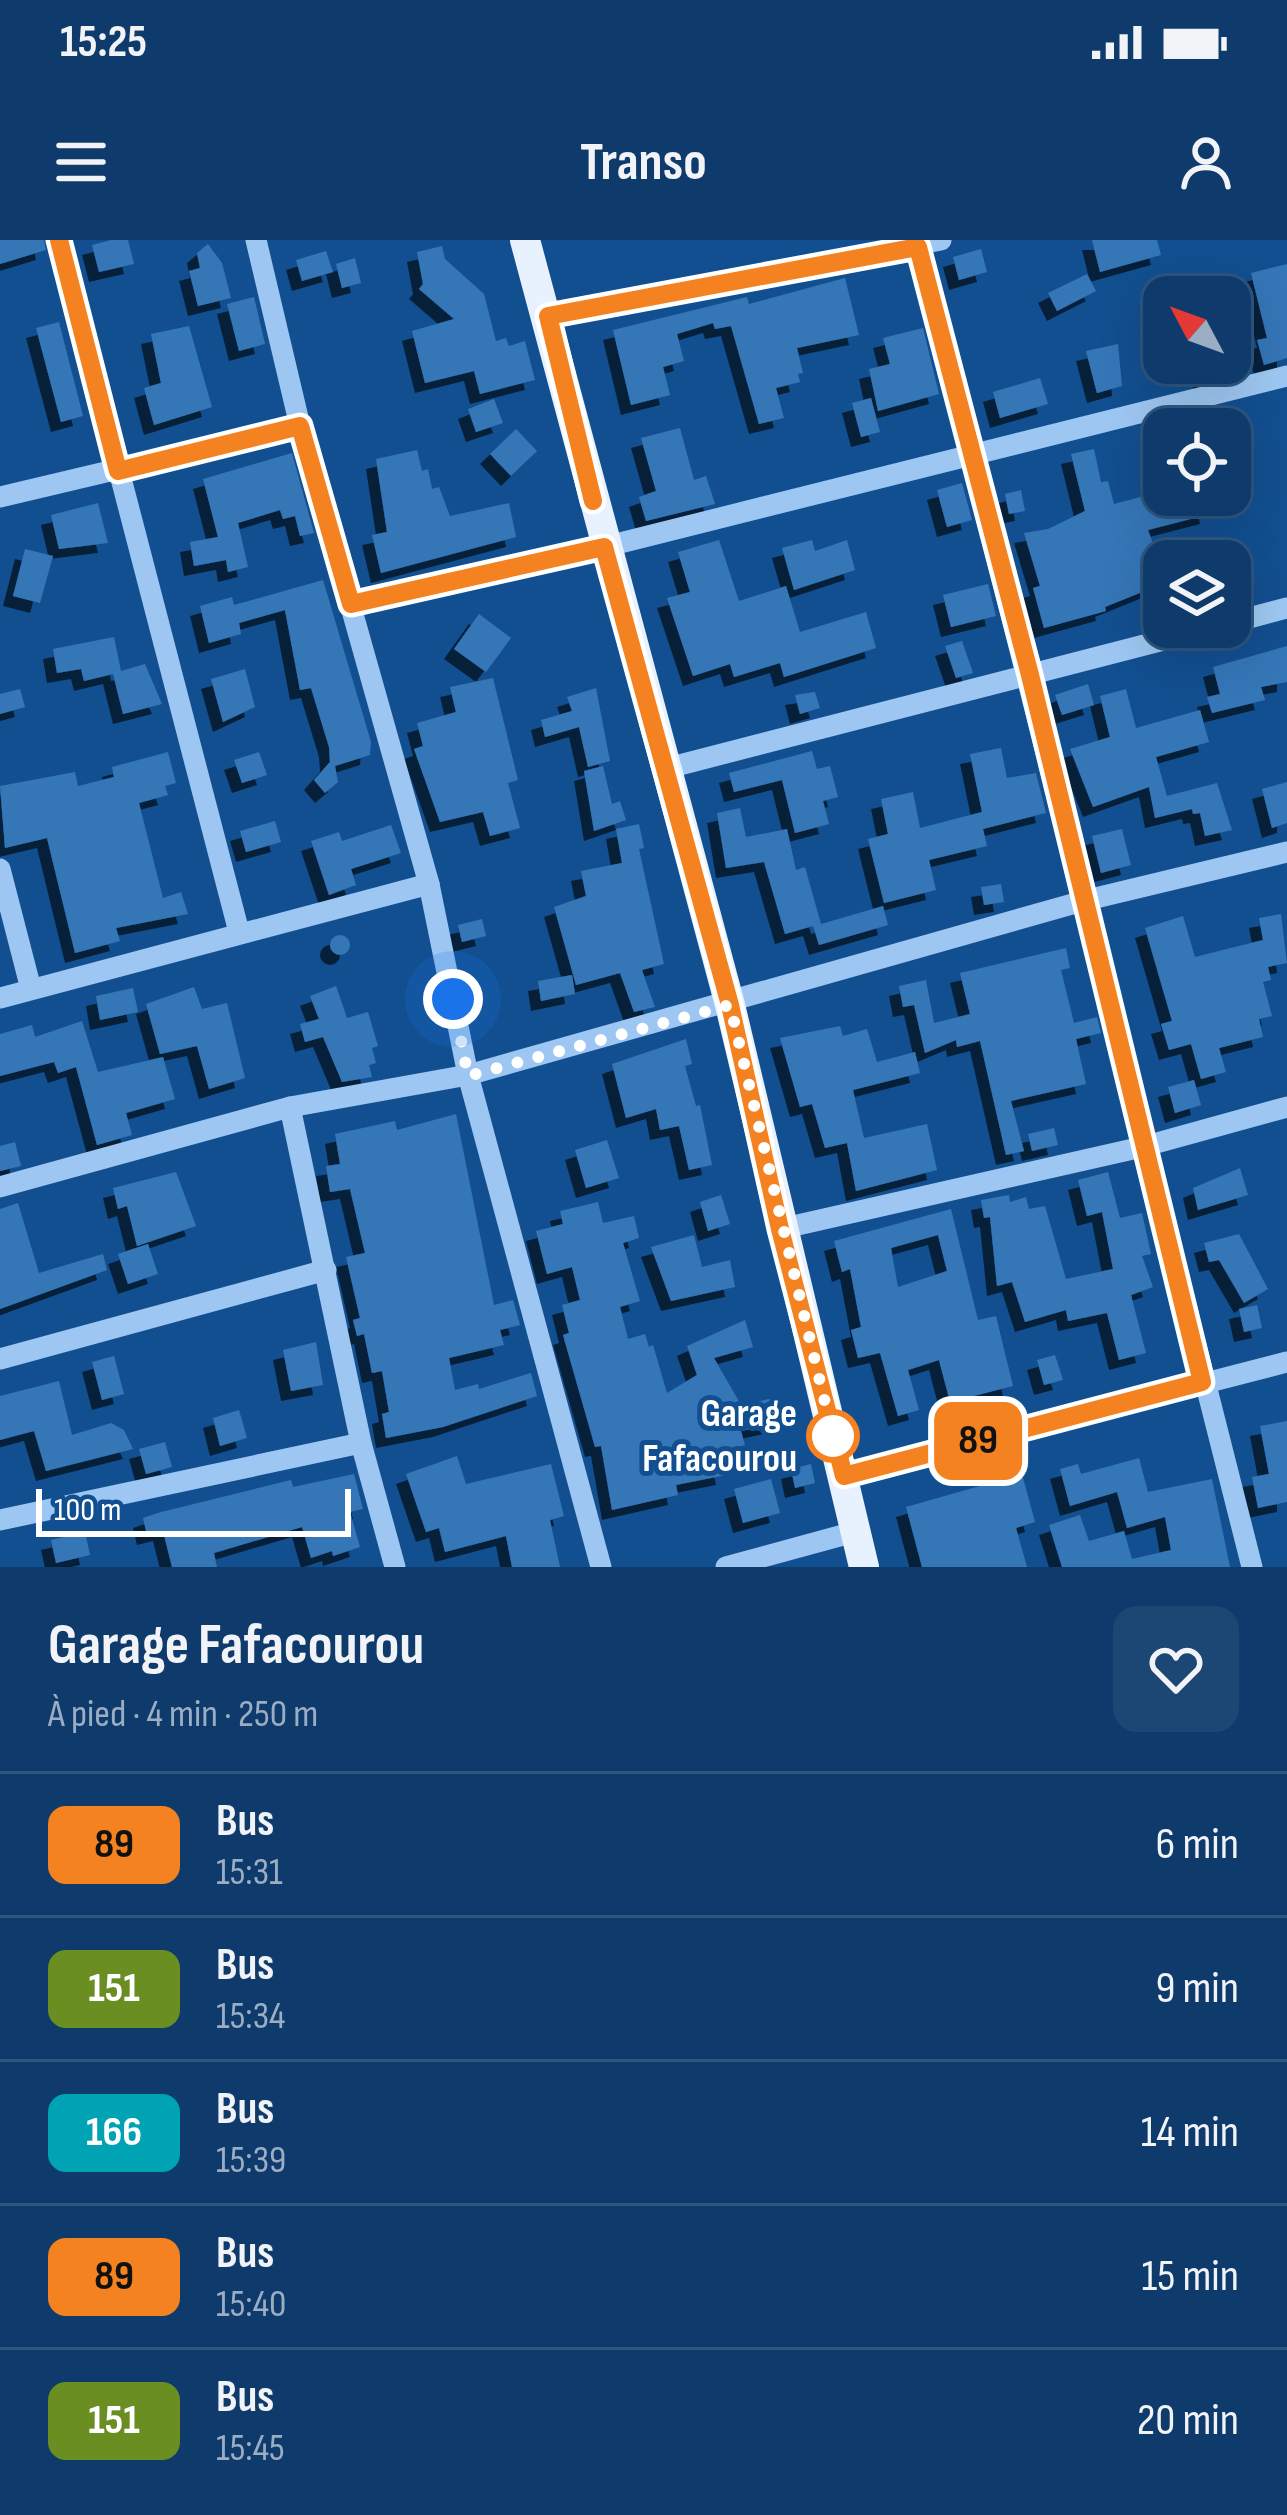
<!DOCTYPE html>
<html lang="fr">
<meta charset="utf-8">
<style>
body{margin:0;font-family:"Sofia Sans Condensed",sans-serif;background:#1c4674;color:#f1f3f6;height:100vh;display:flex;flex-direction:column;font-size:45px;white-space:nowrap}
*{box-sizing:border-box;margin:0}
p{font-size:39px;color:#9badc2}
.icon{flex:none;width:66px;height:66px;fill:none;stroke:currentColor;stroke-width:2;stroke-linecap:round;stroke-linejoin:round}
.map{position:relative;height:1327px;overflow:hidden}
.drawer{display:flex;flex-direction:column;background:#0e3b6c;flex:1}
.drawer>*{flex:none}
.badge{padding:0 24px;border-radius:18px;font-size:42px;line-height:78px}
.needle{width:78px;rotate:311deg}
.fabs{position:absolute;left:1143px;top:36px;display:grid;gap:24px}
.fabs a{display:grid;place-items:center;width:108px;height:108px;border-radius:24px;background:#0e3b6c;box-shadow:0 12px 48px #0002,0 0 0 3px #2e557f;font-size:60px}
.scale{position:absolute;left:36px;bottom:30px;width:315px;box-sizing:border-box;padding-left:12px;border:6px solid #fff;border-top:0;font-size:33px;line-height:42px;white-space:nowrap;color:#fff;-webkit-text-stroke:9px #124f90;paint-order:stroke}
.you{position:absolute;width:60px;height:60px;margin:-30px;border:9px solid #fff;border-radius:50%;background:#1a73e8;box-shadow:0 0 0 18px #1a73e833}
.map>.badge{position:absolute;translate:-50% -50%;box-shadow:0 0 0 6px #fff}
.round{display:grid;place-items:center;flex:none;width:126px;height:126px;border-radius:24px;background:#1c4674}
.summary{display:flex;align-items:center;justify-content:space-between;height:204px;padding:0 48px}
h1{font-size:57px;font-weight:700;line-height:90px}
ul{padding:0;list-style:none}
li{display:flex;align-items:center;gap:36px;height:144px;padding:0 48px;border-top:3px solid #2e557f}
li div{flex:1}
li b{display:block;font-size:45px}
li em{font-style:normal}
li .badge{min-width:132px;font-weight:700;text-align:center}
.status{display:flex;justify-content:space-between;align-items:center;height:84px;padding:0 60px;background:#0e3b6c;direction:ltr}
.status svg{height:33px;fill:currentColor}
header{display:flex;justify-content:space-between;align-items:center;height:156px;padding:0 48px;background:#0e3b6c;font-size:54px;font-weight:700}
.map>svg:first-child{display:block}
.building{fill:#3676b7;fill-rule:evenodd;filter:url(#shadow)}
.lines{fill:none;stroke-linecap:round;stroke-linejoin:round}
.minor{stroke:#9dc7f2;stroke-width:21}
.major{stroke:#e8f2ff;stroke-width:30}
.line-casing{stroke:#fff;stroke-width:27}
.line{stroke:#f58220;stroke-width:18}
.walk{stroke:#fff;stroke-width:12;stroke-dasharray:0 21.6}
.stop-dot{fill:#fff;stroke:#f58220;stroke-width:6}
.labels{text-anchor:middle;dominant-baseline:central;stroke-width:10;stroke-linejoin:round;paint-order:stroke}
.stop-label{font-size:39px;font-weight:bold;fill:#fff;stroke:#124f90;text-anchor:end}
</style>
<div class="status"><b>15:25</b><svg viewBox="0 0 49 12"><path d="M0 12V9h3v3zM5 12V6h3v6zM10 12V3h3v9zM15 12V0h3v12zM26 1h20v11H26zM47 4h2v5h-2z"/></svg></div>
<header><svg class="icon" aria-label="menu" viewBox="0 0 24 24"><path d="M4 6h16M4 12h16M4 18h16"/></svg>Transo<svg class="icon" aria-label="person" viewBox="0 0 24 24"><circle cx="12" cy="8" r="4"/><path d="M4 21q1-7 8-7t8 7"/></svg></header>
<div class="map">
<svg width="1287" height="1327" viewBox="0 0 1287 1327">
<defs>
<filter id="shadow"><feDropShadow dx="-10" dy="10" stdDeviation="0" flood-color="#0009"/></filter>
</defs>
<rect width="100%" height="100%" fill="#124f90"/>
<g class="building">
<polygon points="0,0 44,0 46,10 0,24"/>
<polygon points="111,0 128,0 134,24 99,32 92,5"/>
<polygon points="1092,0 1157,0 1161,15 1100,32"/>
<polygon points="208,4 222,23 231,58 198,66 189,31 200,28 197,13"/>
<polygon points="442,6 445,19 484,54 496,101 506,98 509,106 525,101 535,140 480,154 474,131 425,143 412,91 454,79 419,49 423,44 417,12"/>
<polygon points="981,9 987,32 959,40 953,17"/>
<polygon points="326,11 333,32 302,41 296,20"/>
<polygon points="355,18 361,43 342,48 336,24"/>
<polygon points="1287,24 1287,118 1264,125 1257,100 1267,98 1251,33"/>
<polygon points="1087,34 1096,51 1057,71 1048,53"/>
<polygon points="845,38 859,95 797,108 803,133 798,134 800,142 776,148 784,178 759,184 731,86 715,89 713,83 677,94 684,121 663,127 670,155 631,165 613,90 747,57 749,64"/>
<polygon points="254,57 265,104 239,111 227,64"/>
<polygon points="59,82 83,176 61,182 36,88"/>
<polygon points="189,86 212,167 154,185 144,148 161,143 151,94"/>
<polygon points="923,88 939,154 878,171 869,129 890,124 883,98"/>
<polygon points="1118,104 1122,146 1097,153 1086,111"/>
<polygon points="1199,123 1225,123 1228,135 1204,141"/>
<polygon points="1040,138 1048,164 1000,178 993,152"/>
<polygon points="871,158 880,192 861,197 852,163"/>
<polygon points="494,159 503,183 476,192 468,169"/>
<polygon points="680,188 694,240 706,236 715,264 646,281 639,257 656,251 641,198"/>
<polygon points="516,189 537,211 511,236 490,214"/>
<polygon points="1094,209 1101,242 1108,241 1114,264 1148,255 1206,255 1210,274 1148,290 1163,330 1158,332 1162,344 1105,367 1106,371 1044,388 1033,348 1040,346 1024,293 1048,289 1085,271 1071,214"/>
<polygon points="417,210 422,231 428,229 432,249 439,247 450,276 509,263 516,297 381,333 372,295 387,292 376,219"/>
<polygon points="292,213 314,293 300,296 295,276 283,279 280,270 238,283 248,327 228,332 226,320 194,326 190,302 218,297 203,239"/>
<polygon points="962,243 972,280 947,287 937,250"/>
<polygon points="1021,250 1025,271 1009,274 1005,254"/>
<polygon points="98,263 108,303 59,309 51,275"/>
<polygon points="719,300 739,361 786,346 800,392 866,372 876,408 784,437 780,423 734,437 730,424 693,436 667,358 690,352 678,312"/>
<polygon points="812,300 815,311 847,300 855,330 794,350 782,308"/>
<polygon points="25,309 53,316 40,363 13,356"/>
<polygon points="323,340 371,502 370,515 335,526 338,542 325,553 314,540 330,522 329,507 311,448 300,450 285,370 239,383 241,394 209,403 200,366 232,357 234,365"/>
<polygon points="988,344 996,376 951,387 943,355"/>
<polygon points="479,374 511,398 486,432 454,409"/>
<polygon points="114,397 121,431 145,424 162,464 123,474 113,434 84,441 81,429 57,433 53,409"/>
<polygon points="962,401 973,433 956,438 945,406"/>
<polygon points="1287,406 1287,442 1261,447 1265,460 1212,473 1207,457 1220,454 1213,427"/>
<polygon points="245,429 255,467 223,482 211,439"/>
<polygon points="493,438 518,540 508,543 520,588 490,596 483,572 440,582 414,509 423,506 417,483 456,472 450,447"/>
<polygon points="1088,444 1094,465 1062,475 1055,455"/>
<polygon points="596,448 610,521 588,527 579,487 545,497 541,480 572,471 567,457"/>
<polygon points="20,449 25,467 0,474 0,454"/>
<polygon points="1126,449 1136,488 1200,470 1209,502 1156,517 1167,556 1217,543 1232,590 1205,596 1200,573 1193,574 1192,569 1155,578 1149,547 1093,567 1070,509 1110,497 1100,456"/>
<polygon points="815,452 820,468 800,474 795,455"/>
<polygon points="1001,508 1007,538 1036,533 1046,573 983,589 987,606 929,620 936,650 884,663 868,599 888,594 881,559 913,552 920,588 982,572 970,514"/>
<polygon points="812,511 817,529 830,526 838,557 823,561 829,584 795,593 782,540 734,552 729,533"/>
<polygon points="168,512 176,543 165,546 168,555 139,563 163,658 181,652 188,674 116,688 120,701 75,713 47,598 5,608 0,546 75,532 78,546 114,537 112,527"/>
<polygon points="259,512 267,535 242,543 234,520"/>
<polygon points="603,526 612,564 620,561 626,580 594,591 584,531"/>
<polygon points="1287,542 1287,583 1272,588 1262,549"/>
<polygon points="740,568 746,597 787,589 796,630 805,627 821,684 883,666 888,685 819,705 813,686 785,694 764,622 726,628 717,573"/>
<polygon points="275,581 281,602 246,612 240,591"/>
<polygon points="639,584 644,608 639,609 664,724 642,730 655,767 634,772 620,733 576,745 554,667 586,656 581,631 622,623 616,589"/>
<polygon points="391,585 401,613 351,629 356,645 329,655 311,601 339,592 342,601"/>
<polygon points="1122,589 1131,625 1101,633 1092,596"/>
<polygon points="1001,644 1004,662 984,665 981,647"/>
<polygon points="1281,674 1287,723 1268,727 1271,740 1263,742 1272,776 1259,779 1263,797 1219,808 1226,832 1201,839 1191,804 1169,810 1161,784 1172,781 1145,688 1183,676 1195,717 1263,700 1259,678"/>
<polygon points="482,679 486,696 462,702 458,685"/>
<circle cx="340" cy="705" r="10"/>
<polygon points="1066,708 1070,728 1061,730 1074,783 1097,777 1101,793 1076,799 1086,844 1011,861 1024,911 1006,915 980,801 957,807 956,800 925,813 914,765 903,767 899,746 926,740 934,783 970,774 960,733"/>
<polygon points="572,735 575,754 541,761 538,741"/>
<polygon points="336,746 347,778 368,772 378,806 372,808 376,823 369,825 372,837 342,842 323,797 305,802 300,784 319,779 310,756"/>
<polygon points="194,747 202,769 227,763 245,838 209,849 197,806 160,814 146,764"/>
<polygon points="133,748 138,772 100,780 96,756"/>
<polygon points="82,781 98,832 163,817 175,859 126,873 132,895 97,905 76,827 58,833 54,822 0,836 0,794 32,785 35,797"/>
<polygon points="840,786 843,796 867,789 877,822 915,812 920,833 853,850 864,898 927,884 937,930 856,951 847,903 825,908 812,864 800,867 780,798"/>
<polygon points="686,799 692,824 685,826 696,866 700,865 712,925 689,930 679,886 660,890 656,869 626,878 612,824"/>
<polygon points="1194,840 1201,865 1175,873 1168,847"/>
<polygon points="456,874 494,1065 513,1060 520,1085 500,1090 504,1105 449,1118 455,1150 478,1144 479,1149 531,1133 537,1156 443,1187 386,1198 382,1174 389,1172 382,1131 372,1133 364,1094 357,1096 353,1080 360,1078 346,1017 365,1013 350,949 330,952 326,926 340,924 335,894 395,881 397,890"/>
<polygon points="1054,888 1058,905 1032,911 1028,894"/>
<polygon points="607,900 619,938 586,948 575,910"/>
<polygon points="15,902 21,926 0,931 0,906"/>
<polygon points="1240,928 1248,955 1198,970 1193,948"/>
<polygon points="176,932 196,986 137,1006 127,966 118,969 113,948"/>
<polygon points="1108,932 1120,978 1142,973 1151,1014 1142,1016 1153,1047 1131,1055 1146,1113 1119,1120 1107,1073 1068,1081 1066,1070 1025,1082 1012,1042 997,1046 990,977 984,978 981,960 1009,955 1010,962 1026,957 1029,969 1045,966 1066,1039 1113,1029 1102,972 1087,976 1078,940"/>
<polygon points="721,955 730,984 708,991 700,962"/>
<polygon points="598,962 603,983 634,976 639,998 623,1003 640,1061 620,1067 628,1099 645,1094 649,1107 653,1105 667,1153 697,1135 687,1106 745,1080 753,1107 714,1118 741,1165 774,1158 779,1183 741,1191 745,1205 721,1211 726,1235 676,1245 678,1255 612,1270 601,1206 595,1207 563,1095 569,1093 562,1065 580,1060 572,1027 547,1034 536,991 563,984 560,971"/>
<polygon points="18,963 39,1033 103,1014 107,1030 0,1069 0,969"/>
<path d="M951,969l27,111 18,-4 17,70 -63,16 -11,-42 -31,10 11,40 -21,6 -18,-63 -22,5 -7,-28 10,-3 -11,-58 -8,3 -8,-31zM938,995l9,36 -49,16 -7,-39z"/>
<polygon points="1239,994 1268,1049 1244,1063 1219,1020 1209,1022 1204,1003"/>
<polygon points="694,995 702,1027 730,1020 735,1047 671,1061 651,1007"/>
<polygon points="148,1004 158,1034 128,1044 118,1014"/>
<polygon points="1257,1065 1262,1088 1244,1092 1239,1069"/>
<polygon points="316,1102 323,1145 291,1151 283,1110"/>
<polygon points="1055,1115 1063,1140 1044,1145 1037,1120"/>
<polygon points="114,1116 124,1154 102,1160 92,1122"/>
<polygon points="59,1141 72,1195 111,1183 124,1190 133,1209 46,1231 34,1191 0,1200 0,1156"/>
<polygon points="239,1170 247,1198 220,1206 213,1178"/>
<polygon points="1287,1181 1287,1262 1258,1268 1252,1237 1269,1234 1260,1186"/>
<polygon points="165,1202 172,1227 146,1234 139,1209"/>
<polygon points="457,1216 466,1244 551,1224 564,1276 550,1280 560,1327 512,1327 506,1296 445,1312 439,1288 426,1292 406,1234"/>
<polygon points="1139,1218 1148,1252 1212,1239 1230,1327 1062,1327 1049,1285 1080,1275 1089,1301 1124,1291 1132,1319 1171,1310 1165,1277 1127,1288 1117,1252 1070,1266 1060,1229 1078,1224 1081,1234"/>
<polygon points="811,1224 815,1243 795,1248 791,1229"/>
<polygon points="354,1234 363,1269 350,1272 360,1307 333,1316 332,1311 311,1318 302,1287 214,1313 217,1327 172,1327 163,1291 147,1295 143,1278 161,1272 291,1240 293,1247"/>
<polygon points="1022,1234 1035,1282 1016,1288 1027,1327 922,1327 906,1267"/>
<polygon points="771,1239 780,1273 743,1283 734,1249"/>
<polygon points="85,1292 90,1315 56,1323 51,1300"/>
</g>
<g class="lines">
<g class="minor">
<polyline points="59,0 239,692"/>
<polyline points="256,0 300,186 429,644 468,835 601,1327"/>
<polyline points="918,7 1252,1327"/>
<polyline points="548,76 941,0"/>
<polyline points="0,257 300,186"/>
<polyline points="351,364 604,307 1287,136"/>
<polyline points="1230,383 1287,368"/>
<polyline points="664,529 1214,387"/>
<polyline points="0,629 31,749"/>
<polyline points="0,758 429,644"/>
<polyline points="290,867 361,1203 395,1327"/>
<polyline points="0,947 290,867 468,835 1083,661 1287,612"/>
<polyline points="780,989 1142,907 1287,867"/>
<polyline points="0,1119 326,1030"/>
<polyline points="844,1236 1287,1122"/>
<polyline points="0,1280 361,1203"/>
<polyline points="726,1327 854,1292"/>
</g>
<polyline class="major" points="525,0 730,765 864,1327"/>
</g>
<g class="lines">
<g class="line-casing">
<polyline id="line" points="59,0 118,231 300,186 351,364 604,307 730,765 780,989 844,1236 1202,1142 1030,435 918,7 548,76 593,261"/>
</g>
<use href="#line" class="line"/>
<polyline class="walk" points="453,759 468,836 730,765 833,1196"/>
</g>
<circle class="stop-dot" cx="833" cy="1196" r="24"/>
<g class="labels">
<g class="stop-label">
<text x="797" y="1174">Garage<tspan x="797" dy="45">Fafacourou</tspan></text>
</g>
</g>
</svg>
<div class="fabs">
<a><svg class="needle" viewBox="-14 -14 28 28"><path d="M0-13l5 13h-10z" fill="#e53935"/><path d="M0 13l5-13h-10z" fill="#9badc2"/></svg></a>
<a><svg class="icon" aria-label="locate" viewBox="0 0 24 24"><circle cx="12" cy="12" r="6"/><path d="M12 2v4M12 18v4M2 12h4M18 12h4"/></svg></a>
<a><svg class="icon" aria-label="layers" viewBox="0 0 24 24"><path d="M12 4l9 5-9 5-9-5zM3 14l9 5 9-5"/></svg></a>
</div>
<div class="scale">100 m</div>
<div class="you" style="left:453px;top:759px"></div>
<b class="badge" style="left:978px;top:1201px;background:#f58220;color:#111">89</b>
</div>
<section class="drawer">
<div class="summary"><div><h1>Garage Fafacourou</h1><p>À pied · 4 min · 250 m</p></div><a class="round"><svg class="icon" aria-label="heart" viewBox="0 0 24 24"><path d="M12 20l-8-8c-3-5 5-10 8-4 3-6 11-1 8 4z"/></svg></a></div>
<ul>
<li><span class="badge" style="background:#f58220;color:#111">89</span><div><b>Bus</b><p>15:31</p></div><em>6 min</em></li>
<li><span class="badge" style="background:#6b8e23;color:#fff">151</span><div><b>Bus</b><p>15:34</p></div><em>9 min</em></li>
<li><span class="badge" style="background:#00a3b4;color:#fff">166</span><div><b>Bus</b><p>15:39</p></div><em>14 min</em></li>
<li><span class="badge" style="background:#f58220;color:#111">89</span><div><b>Bus</b><p>15:40</p></div><em>15 min</em></li>
<li><span class="badge" style="background:#6b8e23;color:#fff">151</span><div><b>Bus</b><p>15:45</p></div><em>20 min</em></li>
</ul>
</section>
